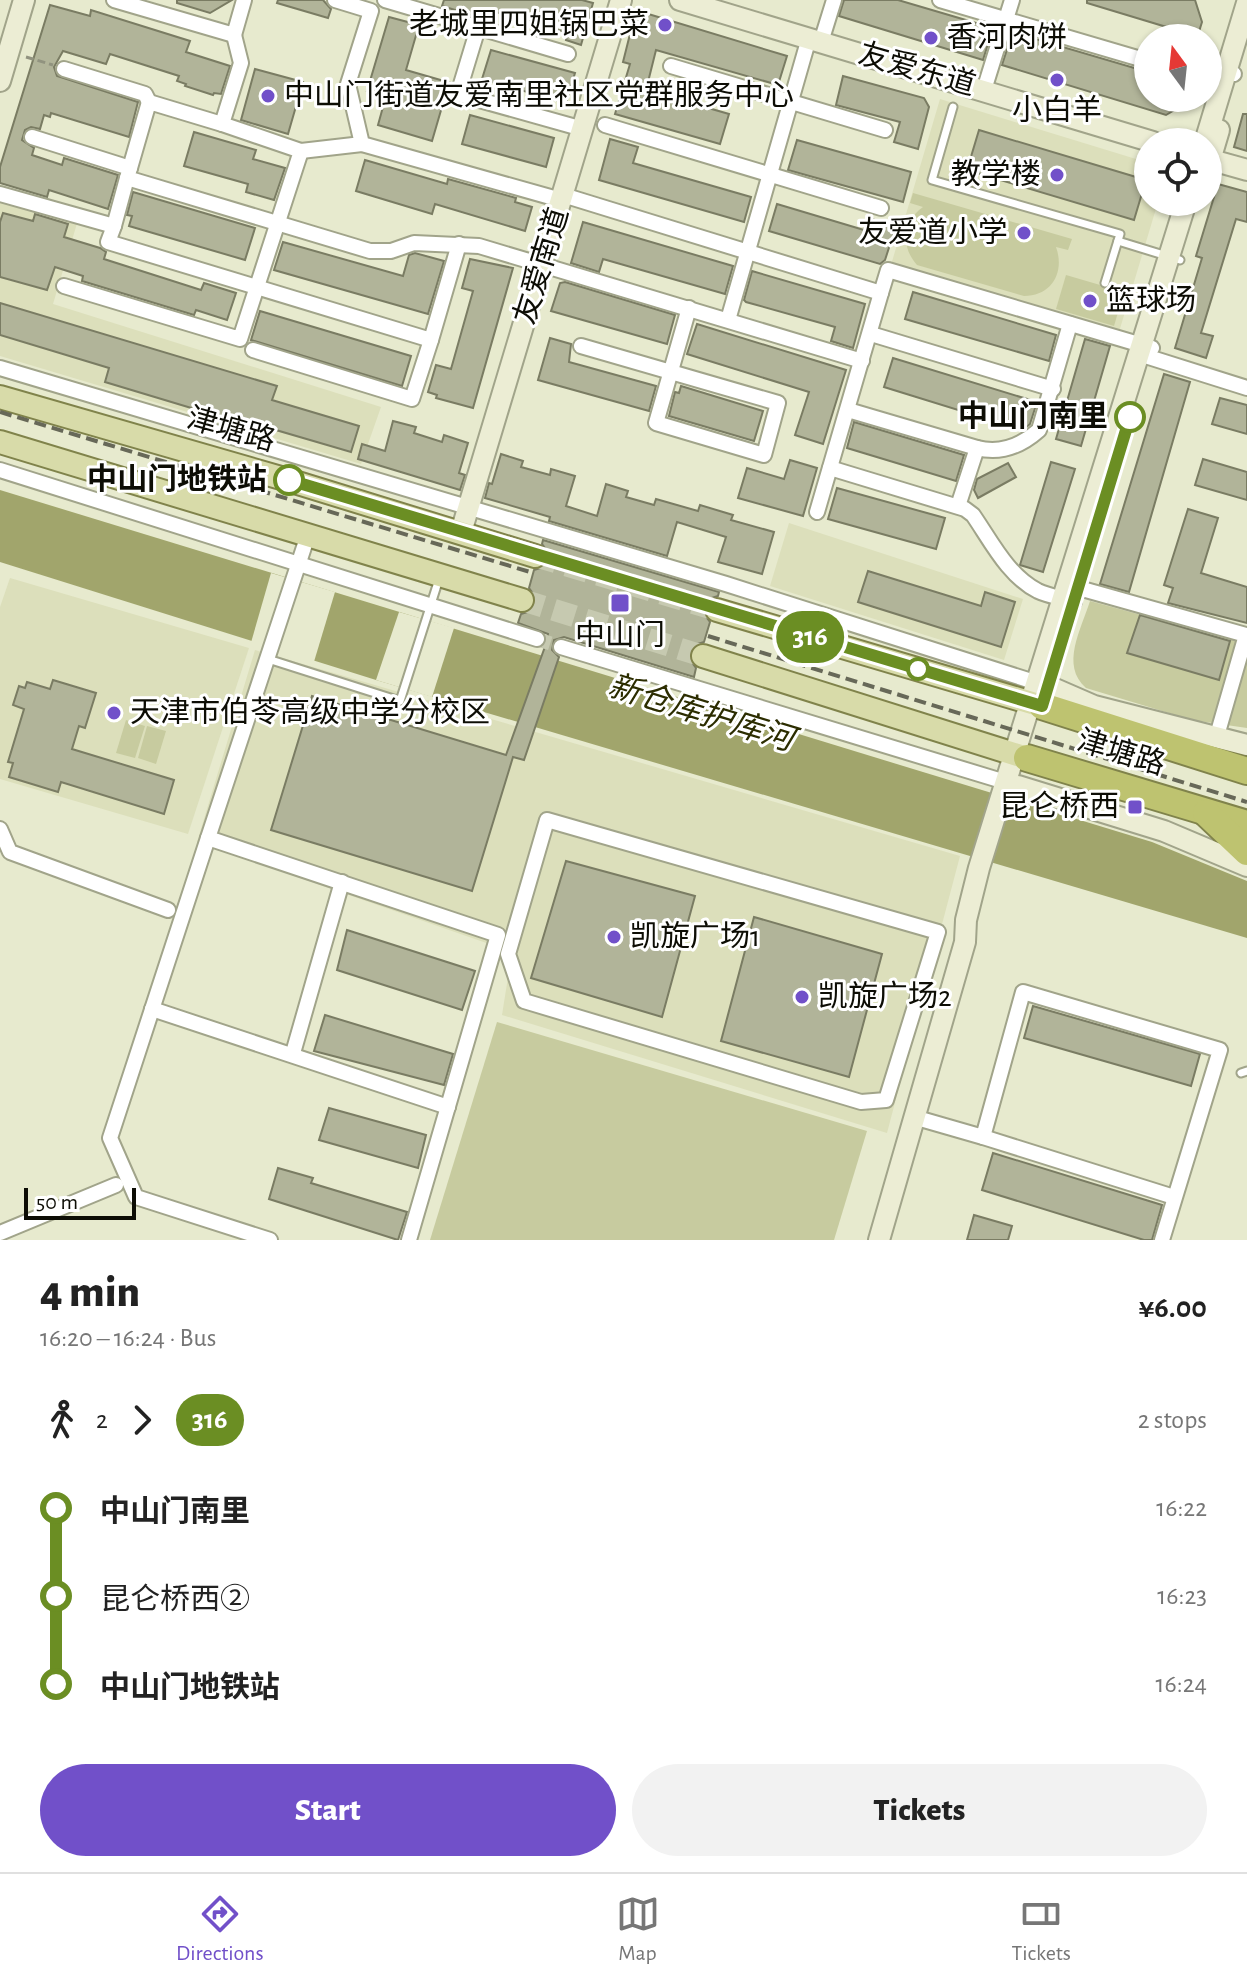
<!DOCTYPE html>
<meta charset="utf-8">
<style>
body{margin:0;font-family:"Alegreya Sans","Noto Sans SC",sans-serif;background:#f2f2f2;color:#222;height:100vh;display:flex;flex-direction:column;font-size:30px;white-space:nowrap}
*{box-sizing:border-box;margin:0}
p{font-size:26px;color:#767676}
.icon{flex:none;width:44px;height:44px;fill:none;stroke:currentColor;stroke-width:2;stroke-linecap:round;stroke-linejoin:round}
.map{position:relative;height:1240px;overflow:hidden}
.side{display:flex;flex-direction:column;background:#fff;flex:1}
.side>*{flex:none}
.badge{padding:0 16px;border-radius:26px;font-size:28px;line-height:52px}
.needle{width:52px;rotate:345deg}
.fabs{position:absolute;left:1134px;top:24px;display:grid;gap:16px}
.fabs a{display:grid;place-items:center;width:88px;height:88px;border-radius:50%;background:#fff;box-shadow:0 2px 6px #0004;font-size:40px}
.scale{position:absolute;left:24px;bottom:20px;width:112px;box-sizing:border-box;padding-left:8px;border:4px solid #0d0d05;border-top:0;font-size:22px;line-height:28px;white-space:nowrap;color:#0d0d05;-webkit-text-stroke:6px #fff;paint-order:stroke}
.map>.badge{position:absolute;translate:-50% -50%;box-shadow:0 0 0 4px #fff}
.legs{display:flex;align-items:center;gap:12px;height:88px;padding:0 40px;font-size:26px}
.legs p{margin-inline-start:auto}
.summary{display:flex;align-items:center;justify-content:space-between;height:136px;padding:0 40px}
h1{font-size:44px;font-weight:800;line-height:60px}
.action{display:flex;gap:16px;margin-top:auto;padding:16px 40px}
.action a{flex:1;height:92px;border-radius:48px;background:#7150c9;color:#fff;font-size:32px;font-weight:800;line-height:92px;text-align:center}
.action a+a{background:#f2f2f2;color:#222}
ul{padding:0 40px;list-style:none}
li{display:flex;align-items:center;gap:28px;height:88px;font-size:30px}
li i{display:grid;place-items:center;width:12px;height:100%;margin:0 10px;background:currentColor}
li i::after{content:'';width:20px;height:20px;margin:-10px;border:6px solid;border-radius:50%;background:#fff}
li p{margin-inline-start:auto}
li:first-child i{background:linear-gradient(#0000 50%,currentColor 0)}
li:last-child i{background:linear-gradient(currentColor 50%,#0000 0)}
.menu{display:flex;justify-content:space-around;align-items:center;height:112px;border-top:2px solid #e0e0e0;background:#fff;font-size:22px;color:#767676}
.menu a{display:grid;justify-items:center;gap:4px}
.menu .selected{color:#7150c9}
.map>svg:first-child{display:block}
.built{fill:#dcdfbb}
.green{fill:#c7cb9f}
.water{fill:#a1a56c}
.pier{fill:#e7eace}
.building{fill:#b1b499;stroke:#7a7c63;stroke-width:2}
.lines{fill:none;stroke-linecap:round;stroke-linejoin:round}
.street-tunnel{stroke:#c6c9b0;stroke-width:14;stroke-dasharray:14 7;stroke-linecap:butt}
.primary-tunnel{stroke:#c6c9b0;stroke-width:22;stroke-dasharray:22 11;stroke-linecap:butt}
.lane-casing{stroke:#a1a48a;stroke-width:11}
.street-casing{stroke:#a1a48a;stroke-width:18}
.secondary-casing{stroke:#a1a48a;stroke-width:24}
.primary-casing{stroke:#80834b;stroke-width:26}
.highway-casing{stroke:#80834b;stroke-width:30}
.path{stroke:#91937f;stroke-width:3;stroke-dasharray:8 4;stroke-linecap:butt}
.lane{stroke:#fff;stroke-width:7}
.street{stroke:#fff;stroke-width:14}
.secondary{stroke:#ecedd4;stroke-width:20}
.primary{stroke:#d8dba9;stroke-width:22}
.highway{stroke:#bec370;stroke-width:26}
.rail{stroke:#676858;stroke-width:4;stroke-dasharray:12 6;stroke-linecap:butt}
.line-1-casing{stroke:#fff;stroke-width:18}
.line-1{stroke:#6b8e23;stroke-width:12}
.poi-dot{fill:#7150c9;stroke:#fff;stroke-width:3}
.stop-1-dot{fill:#fff;stroke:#6b8e23;stroke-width:4}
.labels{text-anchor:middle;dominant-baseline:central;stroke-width:6;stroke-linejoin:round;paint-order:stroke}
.poi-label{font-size:30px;fill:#0d0d05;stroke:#fff;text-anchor:start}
.street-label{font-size:30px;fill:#0d0d05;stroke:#fff}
.stop-label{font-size:30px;font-weight:bold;fill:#0d0d05;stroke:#fff;text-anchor:end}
.water-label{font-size:32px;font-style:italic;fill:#2c2d00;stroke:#fff}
</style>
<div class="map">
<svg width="1247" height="1240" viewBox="0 0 1247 1240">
<rect width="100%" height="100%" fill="#e7eace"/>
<g class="built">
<polygon points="940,99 1136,159 1148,167 1148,202 1158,202 1119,332 891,265"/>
<polygon points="0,187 81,210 53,304 381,407 361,464 0,356"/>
<polygon points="789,523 1023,599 1004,660 770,586"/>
<polygon points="10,578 249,648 188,834 0,779 0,607"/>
<polygon points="255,650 960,856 887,1133 502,1015 512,952 197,842"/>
</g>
<g class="green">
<path d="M913,193l159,46 -4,11 -12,-3c9,25 -4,49 -32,49l-107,-31c-17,-19 -14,-44 6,-58l-13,-4z"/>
<polygon points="1066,275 1124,292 1114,326 1056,309"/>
<path d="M1090,601l157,43v84l-55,-8 -106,-32c-26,-23 -5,-58 4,-87z"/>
<polygon points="126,720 145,726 135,758 116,753"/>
<polygon points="147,726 166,731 156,764 138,758"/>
<polygon points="497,1022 867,1131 834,1240 430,1240"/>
</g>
<polygon class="water" points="0,490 1152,842 1247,881 1247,938 376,680 0,562"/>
<g class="pier">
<polygon points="271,573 335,592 313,665 250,646"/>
<polygon points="399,612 454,628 432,697 376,680"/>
</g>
<g class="building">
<polygon points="177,0 232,0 210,13 177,3"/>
<polygon points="278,0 323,0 331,9 328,18 277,3"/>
<polygon points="444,0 582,0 593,3 581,45 566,40 568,33 496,12 494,22 442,6"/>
<polygon points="844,0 898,0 993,28 983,60 839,16"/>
<polygon points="1087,0 1195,0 1202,22 1197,38 1170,38 1173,29 1087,3"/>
<polygon points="50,5 90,16 91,10 190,41 186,52 230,66 221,94 214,93 213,95 185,86 186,84 177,81 179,76 110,54 106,64 63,51 54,67 57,76 138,102 129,137 51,113 50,117 44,115 40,129 31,127 25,130 22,140 34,148 32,155 62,165 64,158 118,175 108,209 49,190 47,197 0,183 0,167"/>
<polygon points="645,13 787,56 778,85 656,50 646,90 729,114 720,144 615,114 630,64 623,62 633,22"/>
<polygon points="389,17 419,25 406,70 451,83 448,101 444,100 432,141 378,125 386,96 367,91"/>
<polygon points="1015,33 1148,72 1148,98 1195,98 1166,115 1002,65 1012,34"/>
<polygon points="491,50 575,73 566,103 482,79"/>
<polygon points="255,69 303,82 288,134 241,120"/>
<polygon points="843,76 924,98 929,107 918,149 894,142 900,122 836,105"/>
<polygon points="1243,114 1247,114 1247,151 1234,147"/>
<polygon points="470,115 554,138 546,167 462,144"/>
<polygon points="979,130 1146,180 1134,220 967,170"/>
<polygon points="194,132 256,150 253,159 285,168 274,200 246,192 248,184 184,166"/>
<polygon points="610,139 638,147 633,163 751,197 744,222 599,180"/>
<polygon points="797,140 911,172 903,202 788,170"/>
<polygon points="365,160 447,184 448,179 516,198 515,202 532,207 525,231 435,204 432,214 356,191"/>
<polygon points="1218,184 1247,192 1247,222 1236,219 1201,333 1213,336 1206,358 1175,348 1202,258 1196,256"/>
<polygon points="133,192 255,228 245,260 129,226 132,216 127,215"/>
<polygon points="777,204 864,230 868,218 896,226 885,260 880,264 769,231"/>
<polygon points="3,213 33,221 35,214 68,224 64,237 100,248 106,252 104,259 201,290 204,283 236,293 227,320 196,310 194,315 82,281 83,276 55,267 47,290 0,277 0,222"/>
<polygon points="583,222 733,266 725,294 603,259 599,272 571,263"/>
<polygon points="283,242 403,276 409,255 415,253 444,261 428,314 274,270"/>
<polygon points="470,259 513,268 473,408 436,398 437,395 428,392 436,365 451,369 473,291 462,288"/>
<polygon points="752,271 865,304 853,348 831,341 835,327 746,302 744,300"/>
<polygon points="565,282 675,315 667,344 551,311 560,283"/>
<polygon points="913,292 1056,335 1049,361 905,319"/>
<polygon points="0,303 277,386 272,400 359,426 351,452 252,423 251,426 105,382 109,368 0,335"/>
<polygon points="260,311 411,356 402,386 251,340"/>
<polygon points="697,324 846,370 823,444 795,435 809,392 687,354"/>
<polygon points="550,338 571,344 569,362 656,386 649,411 538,380"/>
<polygon points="1085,339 1110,346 1081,446 1056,439"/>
<polygon points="893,358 1037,402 1030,424 1023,430 884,387"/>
<polygon points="1164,374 1190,382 1129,592 1100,584"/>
<polygon points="681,386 763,411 754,441 669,416 675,392 679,393"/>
<polygon points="1220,398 1247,405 1247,434 1212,424"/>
<polygon points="393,421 416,427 414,433 442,442 444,435 468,443 459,473 465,475 460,490 358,459 362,444 385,451"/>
<polygon points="854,422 964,455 956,481 847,448"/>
<polygon points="501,454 523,461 521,467 550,475 551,469 575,476 566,506 597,516 606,484 628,491 626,497 654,505 656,499 698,511 700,505 733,515 731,520 774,532 762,574 718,562 726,537 677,522 667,556 549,521 550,517 485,498 489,483 492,484"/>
<polygon points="1203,459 1247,472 1247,500 1195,485"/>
<polygon points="790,460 817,468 803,516 738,498 747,468 784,479"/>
<polygon points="1051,462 1075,469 1043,572 1020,565"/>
<polygon points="1008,463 1016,477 978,498 974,490 977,479"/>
<polygon points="837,488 945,518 936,549 828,519"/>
<polygon points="1188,509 1218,518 1201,573 1247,587 1247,623 1168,603 1173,588 1164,585"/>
<polygon points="543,540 719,592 718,596 708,599 704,605 704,614 710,622 704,642 694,645 690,653 690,660 696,668 694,677 564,637 554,640 552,650 559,657 524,760 513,757 472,891 271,830 312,696 506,755 547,641 548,634 518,623 521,614 531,611 535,605 535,596 529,588 534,570 544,567 549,559 548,552 542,544"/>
<polygon points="868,571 981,606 985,592 1015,602 1001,647 858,602"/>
<polygon points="1140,615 1230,641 1219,680 1127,653"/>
<polygon points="53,680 96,693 85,728 79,726 72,749 174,780 164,814 61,782 58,792 9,777 13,763 8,762 24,709 13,705 19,686 25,688 27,682 50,689"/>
<polygon points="566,861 695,896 662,1017 531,978"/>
<polygon points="754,917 882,954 849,1077 721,1041"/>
<polygon points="347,930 475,971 462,1010 337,970"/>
<polygon points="1033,1006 1200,1054 1191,1086 1024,1038"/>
<polygon points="325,1015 453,1054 444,1085 314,1051"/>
<polygon points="329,1108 426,1135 418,1168 319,1140"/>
<polygon points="993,1153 1162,1205 1152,1240 1144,1240 982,1190"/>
<polygon points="278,1168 313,1178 311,1183 407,1212 398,1240 269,1199"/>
<polygon points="974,1215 1012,1226 1008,1240 967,1240"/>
</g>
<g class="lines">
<polyline class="street-tunnel" points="537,639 561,647"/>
<g class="primary-tunnel">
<polyline points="535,556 717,610"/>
<polyline points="522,600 703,656"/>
</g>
<g class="lane-casing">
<g id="lane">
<polyline points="953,107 932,180 1120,234 1105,283"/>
<polyline points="1118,241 1180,260"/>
<polyline points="268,659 400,701 439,579"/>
<polyline points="1241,1073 1247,1071"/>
</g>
</g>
<g class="street-casing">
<g id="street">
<polyline points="114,0 234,35 244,0"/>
<polyline points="335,0 371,11 348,84 362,144 561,200"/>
<polyline points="385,0 568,54"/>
<polyline points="940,0 1144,60 1148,58"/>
<polyline points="478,28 458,94 583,129"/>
<polyline points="821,42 834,0"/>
<polyline points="671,66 885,130"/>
<polyline points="1208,66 1234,74"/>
<polyline points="64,69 145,94 149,102"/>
<polyline points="984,90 1012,0"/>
<polyline points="605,125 881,208"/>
<polyline points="32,137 130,168 127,178 370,251 391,251 414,243 479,246 862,361"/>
<polyline points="301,151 362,144"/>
<polyline points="130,168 149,102 222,124"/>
<polyline points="0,194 114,226 108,242 431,340 459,244"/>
<polyline points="563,195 881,293 817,512"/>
<polyline points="114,226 127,178"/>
<polyline points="64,286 240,339 301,151 222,124 241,63 234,35"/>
<polyline points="881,293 888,270 1152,348"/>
<polyline points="728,320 809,38"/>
<polyline points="871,334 1053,389"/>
<polyline points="581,346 778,403 764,455 656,423 689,308"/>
<polyline points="253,350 412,399 431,340"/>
<polyline points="1139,354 1247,388"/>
<polyline points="0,368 726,584 1044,685"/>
<polyline points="848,410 977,448"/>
<path d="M830,468l135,41 8,6c18,26 35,61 65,76 11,5 24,7 36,11"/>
<polyline points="0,470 537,639"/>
<path d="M958,506l19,-58c23,6 44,-2 62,-18l31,-106"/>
<polyline points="308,535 208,838 498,935 409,1240"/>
<polyline points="1068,585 1246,635 1216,739"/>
<polyline points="561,647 1012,784"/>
<polygon points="547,820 938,932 886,1100 861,1102 524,1001 508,954"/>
<polyline points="0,829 10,852 168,910"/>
<polyline points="208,838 110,1138 136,1197 270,1240"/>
<polyline points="152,1009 448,1107"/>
<polyline points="293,1053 342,882"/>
<polyline points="917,1118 983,1137 1023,992 1220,1050 1162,1240"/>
<polyline points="983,1137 1174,1197"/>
<polyline points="0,1233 116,1185"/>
</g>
</g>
<g class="secondary-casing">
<g id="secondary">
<polyline points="680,0 1153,142"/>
<polyline points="0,81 24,0"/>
<polyline points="1205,142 1247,3"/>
<polyline points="1208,159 1247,170"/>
<polyline points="1208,167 1219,130"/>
<polyline points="461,532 621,0"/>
<polyline points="1048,686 1094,706 1247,745"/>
<polyline points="1018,786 1164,831 1247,866"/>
<polyline points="879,1240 965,942 966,920 979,868 1186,202"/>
</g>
</g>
<g class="primary-casing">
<g id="primary">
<polyline points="0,397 288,480 535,556"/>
<polyline points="0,442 522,600"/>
<polyline points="717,610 1042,706"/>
<polyline points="703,656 1027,758"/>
</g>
</g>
<g class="highway-casing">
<g id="highway">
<polyline points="1042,706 1247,771"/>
<polyline points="1027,758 1247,824"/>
<polyline points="1206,813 1247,852"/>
</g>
</g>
<polyline class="path" points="26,57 53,65"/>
<use href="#lane" class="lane"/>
<use href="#street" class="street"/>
<use href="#secondary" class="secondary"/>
<use href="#primary" class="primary"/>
<use href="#highway" class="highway"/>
<g class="rail">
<polyline points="0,412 530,572"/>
<polyline points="708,636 1247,802"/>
</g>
</g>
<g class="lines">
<g class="line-1-casing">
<polyline id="line-1" points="289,480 1042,706 1130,417"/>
</g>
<use href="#line-1" class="line-1"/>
</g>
<g class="poi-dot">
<circle cx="665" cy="25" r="8"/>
<circle cx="931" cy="38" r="8"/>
<circle cx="1057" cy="80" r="8"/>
<circle cx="268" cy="96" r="8"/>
<circle cx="1057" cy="175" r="8"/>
<circle cx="1024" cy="233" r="8"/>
<circle cx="1090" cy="301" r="8"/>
<rect x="610" y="593" width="20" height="20" rx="4"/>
<circle cx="114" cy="713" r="8"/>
<rect x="1127" y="799" width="16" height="16" rx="4"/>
<circle cx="614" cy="937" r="8"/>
<circle cx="802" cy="997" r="8"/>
</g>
<g class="stop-1-dot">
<circle cx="1130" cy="417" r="14"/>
<circle cx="289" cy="480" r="14"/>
<circle cx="918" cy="669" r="10"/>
</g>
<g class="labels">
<g class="poi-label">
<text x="649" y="25" text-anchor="end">老城里四姐锅巴菜</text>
<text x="947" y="38">香河肉饼</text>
<text x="284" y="96">中山门街道友爱南里社区党群服务中心</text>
<text x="1057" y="111" text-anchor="middle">小白羊</text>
<text x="1041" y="175" text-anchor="end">教学楼</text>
<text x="1008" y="233" text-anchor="end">友爱道小学</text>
<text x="1106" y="301">篮球场</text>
<text x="620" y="636" text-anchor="middle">中山门</text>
<text x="130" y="713">天津市伯苓高级中学分校区</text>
<text x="1119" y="807" text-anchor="end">昆仑桥西</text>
<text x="630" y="937">凯旋广场1</text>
<text x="818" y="997">凯旋广场2</text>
</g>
<g class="street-label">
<text transform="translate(917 70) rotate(16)">友爱东道</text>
<text transform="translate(542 266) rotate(-73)">友爱南道</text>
<text transform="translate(231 430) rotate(16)">津塘路</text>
<text transform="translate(1121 753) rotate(17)">津塘路</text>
</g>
<g class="stop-label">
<text x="1108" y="417">中山门南里</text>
<text x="267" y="480">中山门地铁站</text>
</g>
<g class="water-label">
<text transform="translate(701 713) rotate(17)">新仓库护库河</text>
</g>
</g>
</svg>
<div class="fabs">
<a><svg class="needle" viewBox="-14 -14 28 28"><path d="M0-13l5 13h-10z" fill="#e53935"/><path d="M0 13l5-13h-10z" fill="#767676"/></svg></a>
<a><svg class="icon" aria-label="locate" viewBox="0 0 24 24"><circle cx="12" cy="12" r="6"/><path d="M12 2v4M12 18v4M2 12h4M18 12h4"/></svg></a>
</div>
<div class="scale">50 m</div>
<b class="badge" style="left:810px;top:637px;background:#6b8e23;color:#fff">316</b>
</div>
<section class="side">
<div class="summary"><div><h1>4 min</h1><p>16:20 – 16:24 · Bus</p></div><b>¥6.00</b></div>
<div class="legs"><svg class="icon" aria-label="walk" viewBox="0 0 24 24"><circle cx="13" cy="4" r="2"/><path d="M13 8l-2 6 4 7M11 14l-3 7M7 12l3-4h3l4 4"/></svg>2<svg class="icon" aria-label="forward" viewBox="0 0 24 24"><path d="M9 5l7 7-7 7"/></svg><b class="badge" style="background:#6b8e23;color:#fff">316</b><p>2 stops</p></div>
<ul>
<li><i style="color:#6b8e23"></i><b>中山门南里</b><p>16:22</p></li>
<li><i style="color:#6b8e23"></i><span>昆仑桥西②</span><p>16:23</p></li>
<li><i style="color:#6b8e23"></i><b>中山门地铁站</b><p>16:24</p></li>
</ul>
<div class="action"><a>Start</a><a>Tickets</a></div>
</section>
<nav class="menu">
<a class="selected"><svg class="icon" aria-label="directions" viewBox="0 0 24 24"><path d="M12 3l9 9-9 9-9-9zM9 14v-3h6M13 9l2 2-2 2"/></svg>Directions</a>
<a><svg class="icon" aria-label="map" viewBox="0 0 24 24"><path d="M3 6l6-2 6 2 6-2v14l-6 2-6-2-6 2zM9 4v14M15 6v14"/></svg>Map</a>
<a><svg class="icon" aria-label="tickets" viewBox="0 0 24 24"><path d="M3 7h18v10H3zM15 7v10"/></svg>Tickets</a>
</nav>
